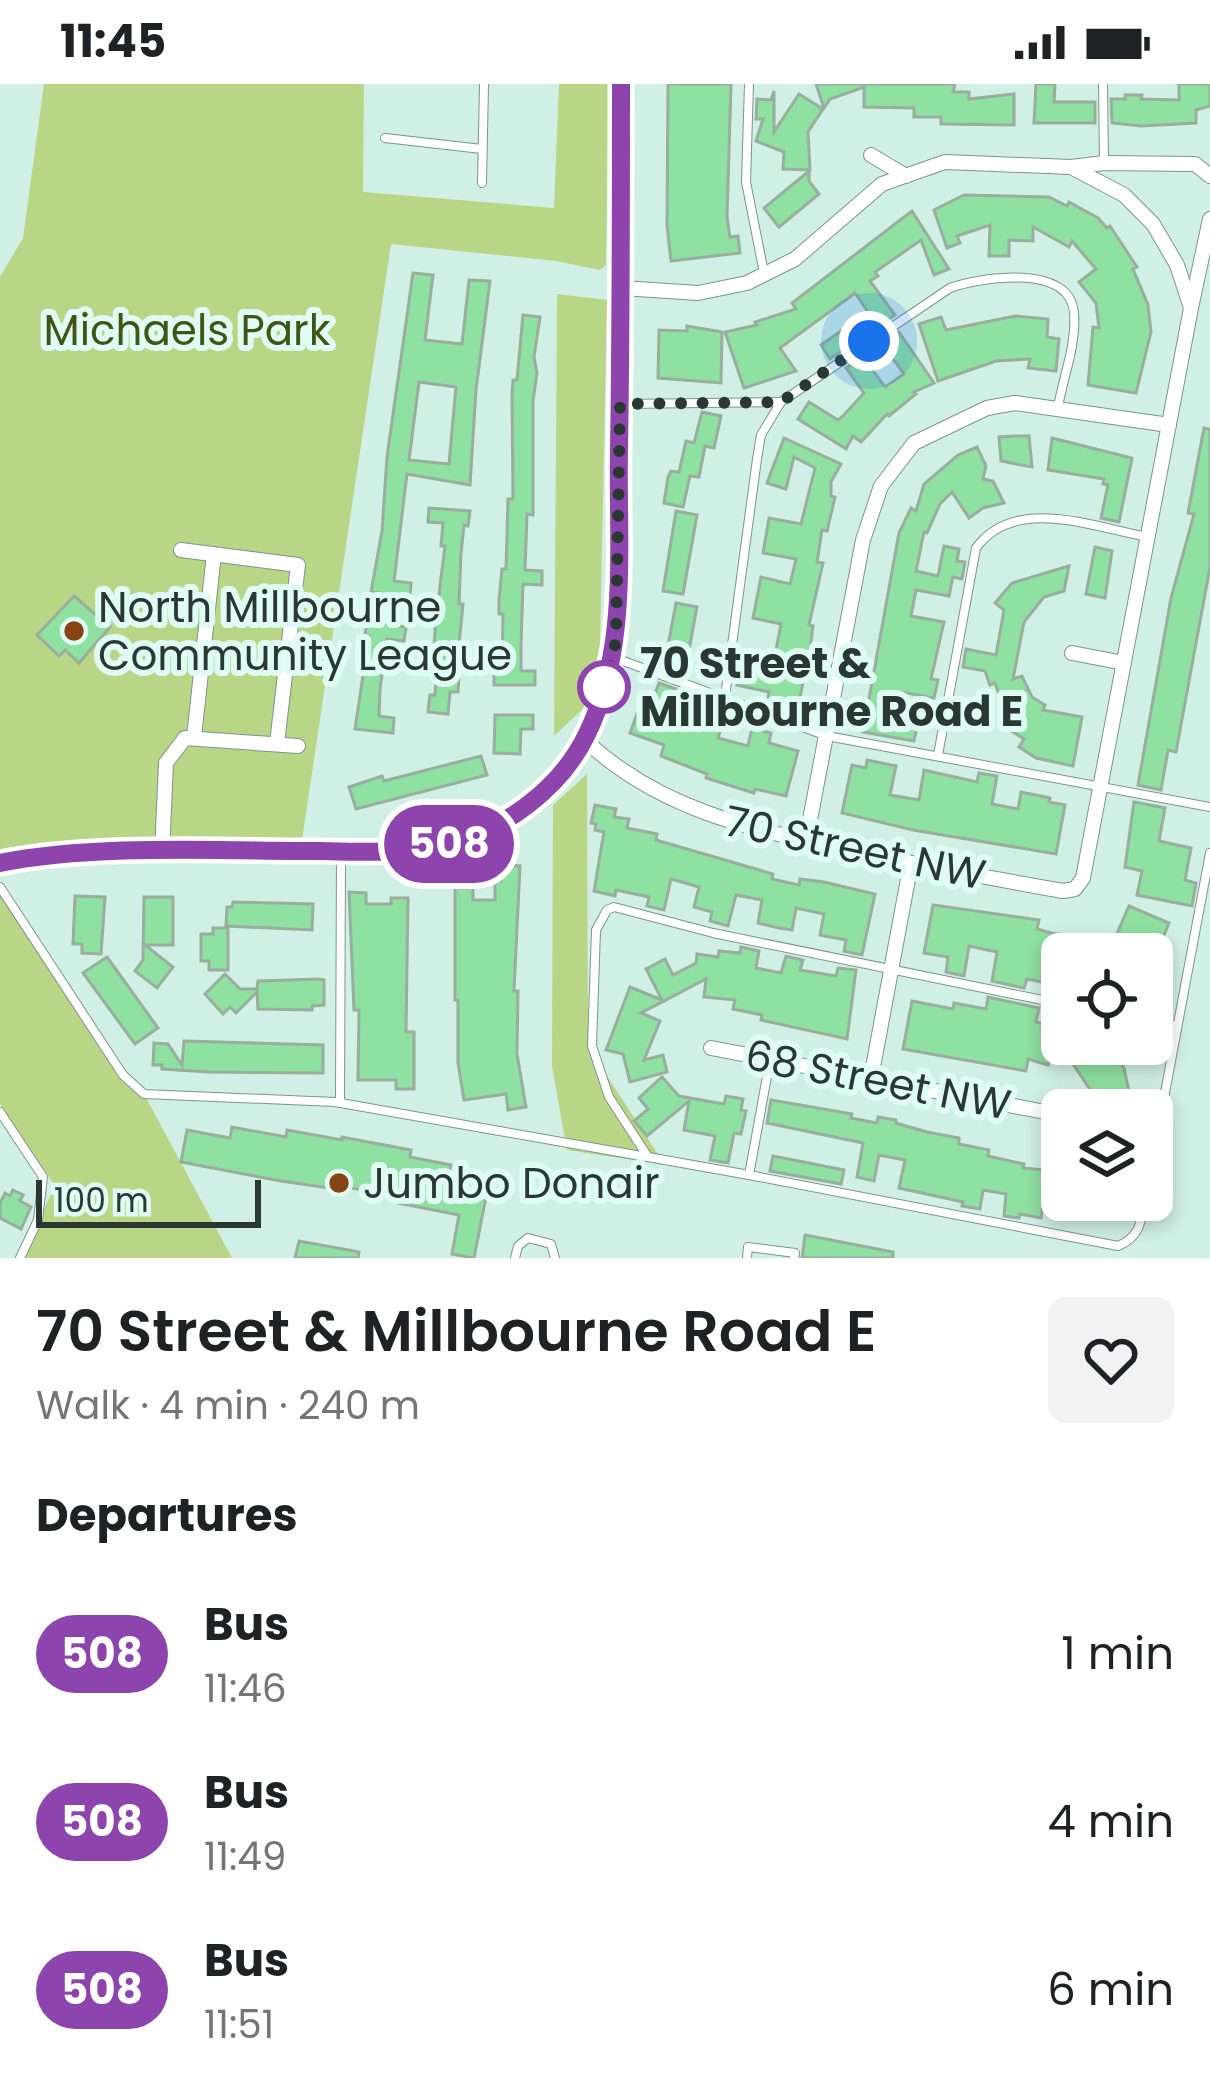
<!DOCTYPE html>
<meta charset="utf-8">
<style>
body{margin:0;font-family:Poppins,sans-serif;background:#f2f2f2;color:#202124;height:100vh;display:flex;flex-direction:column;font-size:45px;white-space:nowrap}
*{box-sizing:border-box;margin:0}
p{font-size:39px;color:#757577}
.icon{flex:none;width:66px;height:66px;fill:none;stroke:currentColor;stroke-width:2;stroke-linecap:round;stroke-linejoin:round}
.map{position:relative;height:1174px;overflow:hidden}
.panel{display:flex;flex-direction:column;background:#fff;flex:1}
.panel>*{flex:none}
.badge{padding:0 24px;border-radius:39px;font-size:42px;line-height:78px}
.fabs{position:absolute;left:1041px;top:849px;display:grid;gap:24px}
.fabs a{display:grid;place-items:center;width:132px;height:132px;border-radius:18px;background:#fff;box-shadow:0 6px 18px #0003;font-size:60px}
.scale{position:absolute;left:36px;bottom:30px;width:225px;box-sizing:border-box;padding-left:12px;border:6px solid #2b3733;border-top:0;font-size:33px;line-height:42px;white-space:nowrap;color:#2b3733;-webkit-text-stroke:9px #defcf3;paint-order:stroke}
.you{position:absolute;width:60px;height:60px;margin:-30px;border:9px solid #fff;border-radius:50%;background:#1a73e8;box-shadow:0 0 0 18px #1a73e833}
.map>.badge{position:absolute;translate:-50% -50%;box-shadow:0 0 0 6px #fff}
h2{padding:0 36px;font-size:45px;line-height:108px}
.round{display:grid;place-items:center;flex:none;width:126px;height:126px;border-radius:18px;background:#f2f2f2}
.head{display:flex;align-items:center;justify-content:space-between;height:204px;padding:0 36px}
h1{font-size:57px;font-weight:600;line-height:90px}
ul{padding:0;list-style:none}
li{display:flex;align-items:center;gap:36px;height:168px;padding:0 36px}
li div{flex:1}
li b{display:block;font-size:45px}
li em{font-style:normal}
li .badge{min-width:132px;font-weight:700;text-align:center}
.status{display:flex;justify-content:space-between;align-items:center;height:84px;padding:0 60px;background:#fff;direction:ltr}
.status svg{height:33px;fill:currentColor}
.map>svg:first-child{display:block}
.green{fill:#b8d686}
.building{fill:#8fe1a1;stroke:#99ae9d;stroke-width:3;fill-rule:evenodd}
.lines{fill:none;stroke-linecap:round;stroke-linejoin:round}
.lane-casing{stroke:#79968d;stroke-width:10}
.street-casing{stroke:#79968d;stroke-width:16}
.secondary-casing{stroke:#79968d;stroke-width:24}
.lane{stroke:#fff;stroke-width:8}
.street{stroke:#fff;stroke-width:14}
.secondary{stroke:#fff;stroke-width:21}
.line-casing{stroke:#fff;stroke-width:27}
.line{stroke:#8e44ad;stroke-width:18}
.walk{stroke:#2b3733;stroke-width:12;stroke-dasharray:0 21.6}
.poi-dot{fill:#864414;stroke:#defcf3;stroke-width:4.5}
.stop-dot{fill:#fff;stroke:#8e44ad;stroke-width:6}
.labels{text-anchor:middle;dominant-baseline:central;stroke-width:12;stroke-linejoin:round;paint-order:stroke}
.park-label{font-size:42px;fill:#405414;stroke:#defcf3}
.poi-label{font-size:42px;fill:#2b3733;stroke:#defcf3;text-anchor:start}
.stop-label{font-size:42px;font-weight:bold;fill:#2b3733;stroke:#defcf3;text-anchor:start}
.street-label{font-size:42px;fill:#2b3733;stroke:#defcf3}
</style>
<div class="status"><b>11:45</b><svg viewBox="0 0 49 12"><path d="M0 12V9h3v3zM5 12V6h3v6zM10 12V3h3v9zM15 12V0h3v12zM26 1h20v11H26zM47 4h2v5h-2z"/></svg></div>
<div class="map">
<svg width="1210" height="1174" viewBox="0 0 1210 1174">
<rect width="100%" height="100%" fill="#d0efe5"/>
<g class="green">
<polygon points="44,0 364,0 363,108 554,124 559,0 609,0 606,181 600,186 556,177 391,160 302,756 113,756 0,769 0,193 23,154"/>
<polygon points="557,210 607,216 600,562 586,622 554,652"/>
<polygon points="587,690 588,963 665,1081 567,1066 552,982 553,721"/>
<polygon points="0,803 123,991 144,1010 232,1174 21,1174 55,1102 0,1020"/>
</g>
<g class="building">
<polygon points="668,0 731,0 727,133 730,153 738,152 740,169 671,177 667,142"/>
<polygon points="816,0 955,0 953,8 969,8 969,15 1014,10 1014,41 941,40 941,33 914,33 914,24 864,23 864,3 830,15 824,24"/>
<polygon points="1036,0 1055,0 1054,18 1095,18 1095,39 1034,39"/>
<polygon points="1179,0 1210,0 1210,22 1196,26 1196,39 1141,42 1112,39 1111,15 1125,15 1125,11 1142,11 1141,15 1179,16"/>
<polygon points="774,7 774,48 799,10 823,25 808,48 810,86 783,85 784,68 756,57 763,35 756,35 757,15 771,16"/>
<polygon points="809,87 809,97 819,110 779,143 764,124"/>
<polygon points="964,111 1049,113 1067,122 1069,118 1098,134 1107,144 1110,142 1137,183 1133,185 1148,221 1151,248 1136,309 1088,301 1093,243 1099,244 1096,219 1079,198 1096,185 1072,157 1069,163 1033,143 1033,157 1009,156 1009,172 989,172 990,141 957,152 960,159 947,164 934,126"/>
<polygon points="912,127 949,185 934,191 921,156 875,188 878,192 870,197 895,231 830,275 821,261 868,228 855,209 780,264 796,287 744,304 725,248 757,241 755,238 796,225 792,219"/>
<path d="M413,189l20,2 -8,65 37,4 7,-64 21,1 -14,109 -6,95 -63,-11 -13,107 17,2 -1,14 -39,-5 11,-61 5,-74zM419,298l37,5 -7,77 -40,-4z"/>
<polygon points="523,231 540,233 534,273 537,289 533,317 533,431 527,430 525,486 542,487 542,501 523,500 521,561 521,587 535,587 535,601 494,601 494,587 502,587 503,530 499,530 499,516 502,485 506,485 508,415 513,415 512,310 513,296 517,296"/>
<polygon points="1015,232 1048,235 1047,253 1059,255 1056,287 1028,284 1030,275 996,277 938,297 919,240 941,233 946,246"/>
<polygon points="687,242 722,248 721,299 658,294 659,246 687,247"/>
<polygon points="899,248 934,299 914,308 916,310 889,332 887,330 861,358 853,352 846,365 798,335 809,318 838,336 843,332 864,309 846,284 863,273 885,303 904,290 882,260"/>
<polygon points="702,328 721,332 714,364 705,362 699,393 690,392 683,423 664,419 668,393 671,387 679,388 686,357 694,359"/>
<polygon points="1204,344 1210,345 1210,483 1176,668 1168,666 1161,706 1138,701 1171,514 1194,430 1188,429"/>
<polygon points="1015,352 1029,352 1032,383 1001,377 999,353"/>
<polygon points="784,354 841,380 831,398 831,412 835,413 827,447 822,446 817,478 823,479 809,541 813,542 810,565 797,628 767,621 769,608 737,601 741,584 747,585 752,566 775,571 781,540 753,534 761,493 790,500 796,475 763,469 769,434 801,440 815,384 794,373 786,405 767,399"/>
<polygon points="1052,354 1132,374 1119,438 1101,434 1108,401 1103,400 1104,395 1048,386"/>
<polygon points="977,363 986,382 983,395 993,397 1004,419 983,424 969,434 952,408 940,420 927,449 924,448 916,487 938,492 944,462 959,465 957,477 965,478 962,495 953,493 949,512 916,506 911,532 944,538 931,595 938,596 934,614 901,608 896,634 918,639 914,657 863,648 899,449 911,424 916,427 924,400 958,371"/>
<polygon points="429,424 470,427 468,442 464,441 461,469 459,520 463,520 456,591 459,591 458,608 450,608 448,630 428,628 430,611 435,611 438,563 434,563 436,532 423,531 424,517 438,518 445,462 441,462 443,439 428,438"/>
<polygon points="676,427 697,431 683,510 663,507"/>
<polygon points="1095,463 1112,467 1105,514 1086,510"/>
<polygon points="1069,482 1064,507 1044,513 1024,538 1013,595 1022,592 1032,613 1045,621 1043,626 1082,633 1073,682 1036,674 1019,663 1024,655 1003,642 1024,608 1001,616 995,599 990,601 985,587 963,583 966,565 996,571 1004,526 995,519 1012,499"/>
<polygon points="74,512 110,543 79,579 65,566 59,572 37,551"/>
<polygon points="676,519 697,523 686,582 665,578"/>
<polygon points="367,537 406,543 404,557 387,555 380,605 379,632 394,634 393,649 355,645 369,552 365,552"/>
<polygon points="659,599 676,605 673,613 725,632 718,654 748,662 752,644 771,649 769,659 798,667 786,712 755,705 754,709 706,694 707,690 661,672 664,661 630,649 637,630 646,633"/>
<polygon points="495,631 533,631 533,645 521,645 520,670 494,669"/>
<polygon points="481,672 487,691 356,725 349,703 382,692 384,697"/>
<polygon points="867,676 896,682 890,711 919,716 924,686 977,698 979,689 997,692 992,720 1018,725 1021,708 1050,714 1049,718 1065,721 1056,770 913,746 842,729 852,681 866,684"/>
<polygon points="1134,718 1165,724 1159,757 1191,764 1185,796 1196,799 1192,822 1137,811 1142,787 1125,783"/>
<polygon points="595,721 616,725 614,733 629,735 627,744 657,750 656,756 773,790 772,795 799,801 800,795 824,798 875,810 862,871 844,867 846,856 820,851 824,830 796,824 792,846 779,844 758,839 762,816 736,811 728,842 710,837 712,828 694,823 699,803 671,795 664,826 647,822 649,813 616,806 615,812 594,807 604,748 595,746 596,740 591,739"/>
<polygon points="502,781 520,782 514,907 518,907 517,970 526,1023 508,1026 506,1010 464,1016 458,979 458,916 455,916 455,800 473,800 473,816 495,816 495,797 501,797"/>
<polygon points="349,808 366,809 366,820 391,820 391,814 408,814 406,948 414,948 414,1005 396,1005 396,996 358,996 359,926 354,926"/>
<polygon points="75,812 105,813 101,870 82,869 82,860 73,860"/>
<polygon points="144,813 173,813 173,861 145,861 173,883 157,904 135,887 143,876"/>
<polygon points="233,818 313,820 312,846 226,842 227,823 232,823"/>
<polygon points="933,821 1039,836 1037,845 1051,849 1084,854 1113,851 1115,870 1062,870 1062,881 1046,879 1042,898 1027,895 1024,904 992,897 997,868 969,862 964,892 946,888 948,873 924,869"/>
<polygon points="1129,822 1169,839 1157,868 1171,885 1157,897 1152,891 1152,868 1116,852"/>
<polygon points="213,844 228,844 228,886 209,886 209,877 201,877 201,850 213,850"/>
<polygon points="741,863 759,867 756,884 781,889 786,872 803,876 800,886 836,892 838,884 856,886 847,955 761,936 762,931 733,925 735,916 704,913 706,895 641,929 660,937 644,976 663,971 667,988 630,998 623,970 606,966 630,903 662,916 646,885 665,875 673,891 696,879 697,870 718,873 719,867 740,869"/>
<polygon points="107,873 158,944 135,960 83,889"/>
<polygon points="225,890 240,905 257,905 258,897 319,895 324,896 324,921 312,922 312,926 258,925 257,908 236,929 230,923 223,930 205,910"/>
<polygon points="988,913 1039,924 1036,938 1062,945 1062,960 1071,960 1067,975 1051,970 1048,981 1028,975 1026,987 903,965 912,917 953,925 954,919 986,925"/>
<polygon points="184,957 323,961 323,989 208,988 162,985 162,981 153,981 154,959 168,960 182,981"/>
<polygon points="1103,960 1108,960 1124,984 1133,1026 1111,1026 1110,1021 1095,1024 1091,1007 1073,980"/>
<polygon points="662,993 679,1012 724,1020 726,1012 743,1015 741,1026 746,1027 741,1050 734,1049 728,1079 710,1076 715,1052 684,1046 689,1017 647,1052 637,1040 634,1037 648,1025 639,1014"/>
<polygon points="771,1016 852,1030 851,1034 877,1039 878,1033 896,1036 896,1039 927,1048 959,1054 959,1060 989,1066 988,1072 1024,1080 1023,1084 1057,1087 1055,1110 1045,1109 1041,1134 1020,1130 1019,1134 1004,1132 1006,1110 983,1106 980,1125 962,1122 963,1118 899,1104 905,1076 879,1071 874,1097 857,1093 863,1059 767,1039"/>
<polygon points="232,1043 286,1053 287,1046 342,1056 342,1053 411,1066 410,1073 451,1081 446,1106 486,1113 474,1174 452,1170 459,1131 398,1119 399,1113 336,1101 336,1105 281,1097 181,1078 187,1046 230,1054"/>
<polygon points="773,1072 844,1086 841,1100 770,1087"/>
<polygon points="13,1106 23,1111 20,1117 31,1123 21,1145 0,1134 0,1119 5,1109 10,1112"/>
<polygon points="805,1151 893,1168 893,1174 802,1174"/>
<polygon points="299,1157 359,1168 358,1174 295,1174"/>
</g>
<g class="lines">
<g class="lane-casing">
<g id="lane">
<polyline points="749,0 746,98 764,189"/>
<polyline points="1103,0 1104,79"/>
<polyline points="385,54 482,65"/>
<polyline points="482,99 484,0"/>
<polyline points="620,320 779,318"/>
<polyline points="615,574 827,652 1210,723"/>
<path d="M725,613l32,-238 4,-24 20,-33 169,-114c31,-11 120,-25 124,25 3,30 -11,65 -16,94"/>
<path d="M938,671l38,-207c38,-53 118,-21 171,-11"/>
<polyline points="0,803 123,991 144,1010 335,1018 647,1073"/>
<polyline points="1152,937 1177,942"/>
<path d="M770,976l-21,115 369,71c22,-9 23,-24 27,-46"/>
<polyline points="340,1019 341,770"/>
<polyline points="0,1028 43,1093 38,1136 20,1174"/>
<polyline points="1152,1078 1210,769"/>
<polyline points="749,1091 648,1073 609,1013 592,962 596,846 607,826 614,823 713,849 1062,920"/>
<polyline points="515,1174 518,1162 528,1154 551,1160 555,1174"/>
<polyline points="747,1174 748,1163 795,1169 794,1174"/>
</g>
</g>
<g class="street-casing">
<g id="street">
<polyline points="871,71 906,92"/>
<polyline points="1071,83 1104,79 1195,80 1210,92"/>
<polyline points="1191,224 1210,135"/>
<polyline points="181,466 298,481 277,659"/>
<polyline points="1072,569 1124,579"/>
<polyline points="194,653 214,470"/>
<path d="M585,656c73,69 165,89 260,109 72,16 145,29 218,42l12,-2 8,-11 108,-570 -14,-43 -24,-41 -29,-29 -53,-28 -126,-5 -63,22 -87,75 -48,24 -49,10 -76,-5"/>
<polyline points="806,757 863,456 881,402 914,359 987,324 1015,319 1169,341"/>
<polyline points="162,769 166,679 185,654 298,662"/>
<polyline points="711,964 1045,1028"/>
<polyline points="871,994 911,779"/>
</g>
</g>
<g class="secondary-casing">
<path id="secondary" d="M0,779c94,-19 222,-12 319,-11 43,0 85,2 127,-8 57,-13 114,-55 140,-108 43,-86 31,-185 33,-278 2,-125 3,-249 2,-374"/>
</g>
<use href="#lane" class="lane"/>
<use href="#street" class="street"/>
<use href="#secondary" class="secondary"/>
</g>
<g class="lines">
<g class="line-casing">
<path id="line" d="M0,779c94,-19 222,-12 319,-12 43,1 85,3 127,-7 57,-13 114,-55 140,-108 44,-88 31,-192 33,-287 2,-122 2,-243 2,-365"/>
</g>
<use href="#line" class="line"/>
<polyline class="walk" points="604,603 616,557 620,320 781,318 869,257"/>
</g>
<g class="poi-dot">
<circle cx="74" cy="547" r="12"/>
<circle cx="339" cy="1099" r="12"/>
</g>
<circle class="stop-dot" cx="604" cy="603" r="24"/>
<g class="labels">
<g class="park-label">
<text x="187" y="246">Michaels Park</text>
</g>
<g class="poi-label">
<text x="98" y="523">North Millbourne<tspan x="98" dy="48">Community League</tspan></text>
<text x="363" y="1099">Jumbo Donair</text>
</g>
<g class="stop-label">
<text x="640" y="579">70 Street &amp;<tspan x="640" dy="48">Millbourne Road E</tspan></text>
</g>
<g class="street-label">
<text transform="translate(855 764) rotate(12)">70 Street NW</text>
<text transform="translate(878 996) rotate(11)">68 Street NW</text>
</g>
</g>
</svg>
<div class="fabs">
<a><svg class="icon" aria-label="locate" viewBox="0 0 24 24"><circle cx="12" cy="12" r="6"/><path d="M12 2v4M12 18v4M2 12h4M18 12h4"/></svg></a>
<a><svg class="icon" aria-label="layers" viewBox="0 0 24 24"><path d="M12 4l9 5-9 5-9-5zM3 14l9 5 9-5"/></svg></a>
</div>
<div class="scale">100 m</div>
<div class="you" style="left:869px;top:257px"></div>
<b class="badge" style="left:449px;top:760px;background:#8e44ad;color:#fff">508</b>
</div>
<section class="panel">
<div class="head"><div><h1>70 Street &amp; Millbourne Road E</h1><p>Walk · 4 min · 240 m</p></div><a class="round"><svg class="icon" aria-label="heart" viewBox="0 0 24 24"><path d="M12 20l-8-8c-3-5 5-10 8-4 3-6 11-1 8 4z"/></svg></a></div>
<h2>Departures</h2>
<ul>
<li><span class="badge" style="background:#8e44ad;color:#fff">508</span><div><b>Bus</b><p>11:46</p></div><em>1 min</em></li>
<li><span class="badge" style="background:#8e44ad;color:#fff">508</span><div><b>Bus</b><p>11:49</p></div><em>4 min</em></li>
<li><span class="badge" style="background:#8e44ad;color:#fff">508</span><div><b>Bus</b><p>11:51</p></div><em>6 min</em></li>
</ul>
</section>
